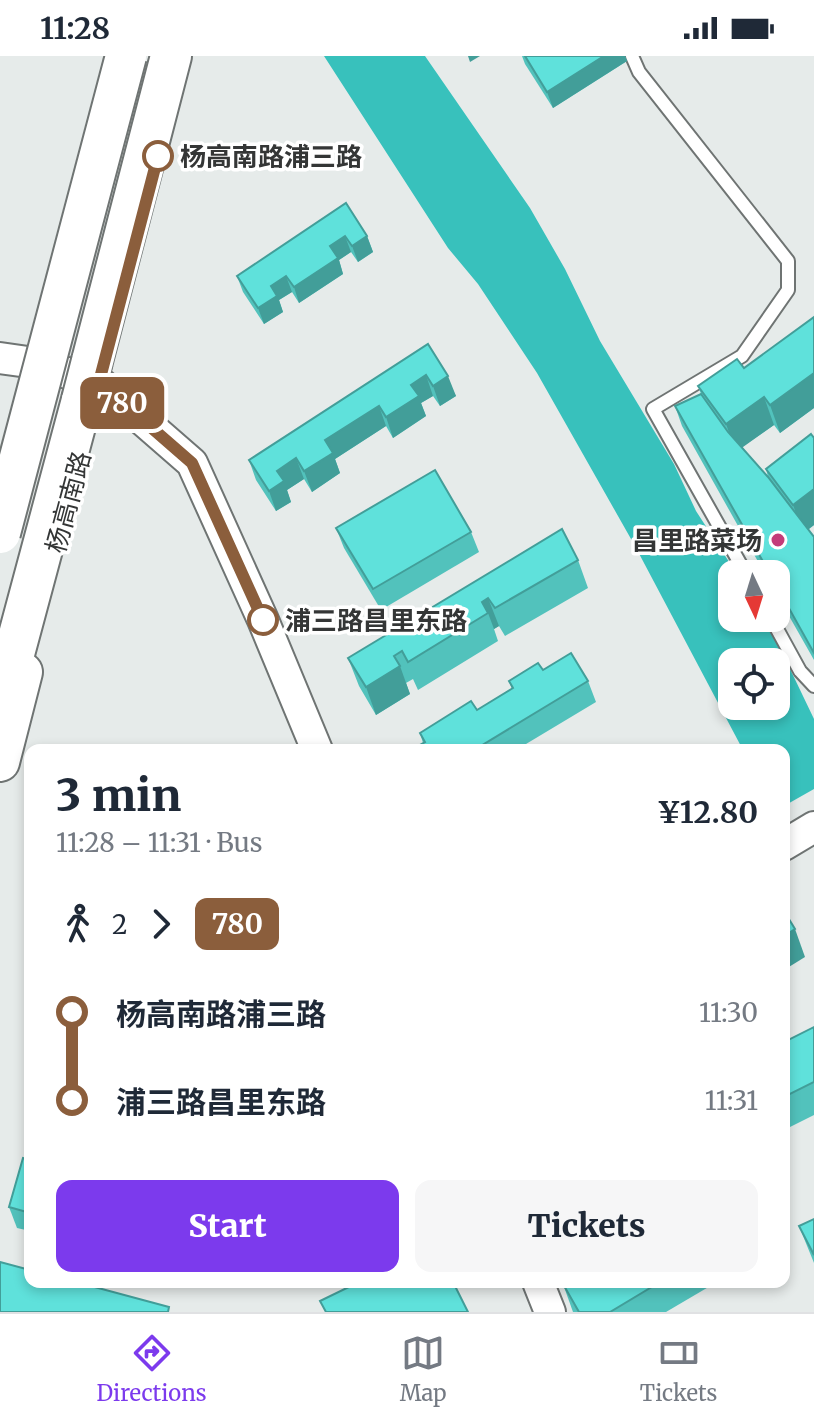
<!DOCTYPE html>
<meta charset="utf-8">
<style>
body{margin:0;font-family:Merriweather,"Noto Sans SC",serif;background:#f6f6f7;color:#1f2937;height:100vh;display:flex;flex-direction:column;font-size:30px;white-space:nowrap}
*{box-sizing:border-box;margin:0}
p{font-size:26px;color:#747a83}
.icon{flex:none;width:44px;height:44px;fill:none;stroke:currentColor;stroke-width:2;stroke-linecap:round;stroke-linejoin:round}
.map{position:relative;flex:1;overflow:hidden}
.sheet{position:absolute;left:24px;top:688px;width:766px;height:544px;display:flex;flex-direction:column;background:#fff;border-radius:16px;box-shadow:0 4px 12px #0003}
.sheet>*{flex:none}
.badge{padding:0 16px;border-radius:12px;font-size:28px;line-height:52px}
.needle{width:52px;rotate:176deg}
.controls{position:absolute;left:718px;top:504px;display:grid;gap:16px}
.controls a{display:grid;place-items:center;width:72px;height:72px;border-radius:16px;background:#fff;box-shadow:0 4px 12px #0003;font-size:40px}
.map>.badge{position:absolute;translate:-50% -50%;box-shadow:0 0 0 4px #fff}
.legs{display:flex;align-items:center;gap:12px;height:88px;padding:0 32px;font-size:26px}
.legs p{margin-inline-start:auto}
.overview{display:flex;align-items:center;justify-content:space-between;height:136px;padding:0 32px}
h1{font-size:44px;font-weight:800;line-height:60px}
.primary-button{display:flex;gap:16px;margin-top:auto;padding:16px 32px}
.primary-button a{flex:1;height:92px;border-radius:16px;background:#7c3aed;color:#fff;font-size:32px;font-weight:800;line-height:92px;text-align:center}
.primary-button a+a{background:#f6f6f7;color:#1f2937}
ul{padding:0 32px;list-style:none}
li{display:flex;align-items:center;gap:28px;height:88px;font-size:30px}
li i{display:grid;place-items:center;width:12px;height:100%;margin:0 10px;background:currentColor}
li i::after{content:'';width:20px;height:20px;margin:-10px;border:6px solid;border-radius:50%;background:#fff}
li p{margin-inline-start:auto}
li:first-child i{background:linear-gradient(#0000 50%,currentColor 0)}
li:last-child i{background:linear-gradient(currentColor 50%,#0000 0)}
.status{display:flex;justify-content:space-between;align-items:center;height:56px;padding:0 40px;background:#fff;direction:ltr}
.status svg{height:22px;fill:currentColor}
.dock{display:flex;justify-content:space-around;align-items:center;height:112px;border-top:2px solid #e0e1e3;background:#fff;font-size:22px;color:#747a83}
.dock a{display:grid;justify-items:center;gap:4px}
.dock .active{color:#7c3aed}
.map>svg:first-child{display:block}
.water{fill:#38c1bc;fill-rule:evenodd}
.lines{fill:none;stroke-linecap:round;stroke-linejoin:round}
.service-casing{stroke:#6f7473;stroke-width:16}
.tertiary-casing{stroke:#6f7473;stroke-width:34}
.primary-casing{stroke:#6f7473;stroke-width:42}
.trunk-casing{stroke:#6f7473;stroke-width:44}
.service{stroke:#fff;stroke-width:12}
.tertiary{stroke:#fff;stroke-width:30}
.primary{stroke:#fff;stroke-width:38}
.trunk{stroke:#fff;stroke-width:40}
.trunk-bridge-casing{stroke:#6f7473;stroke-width:44;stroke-linecap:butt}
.trunk-bridge{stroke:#fff;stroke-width:40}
.wall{fill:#52c2bc}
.shaded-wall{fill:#429e99}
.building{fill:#5fe1db;stroke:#429e99;stroke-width:2}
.line-1-casing{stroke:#fff;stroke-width:18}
.line-1{stroke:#8b5e3c;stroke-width:12}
.stop-1-dot{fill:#fff;stroke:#8b5e3c;stroke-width:4}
.poi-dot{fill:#c33c79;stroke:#fff;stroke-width:3}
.labels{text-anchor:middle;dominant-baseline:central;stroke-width:7;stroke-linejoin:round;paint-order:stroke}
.stop-label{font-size:26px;font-weight:bold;fill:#343636;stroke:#fff;text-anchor:start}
.street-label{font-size:26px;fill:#343636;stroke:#fff}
.poi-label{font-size:26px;font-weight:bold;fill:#343636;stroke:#fff;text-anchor:end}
</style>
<div class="status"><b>11:28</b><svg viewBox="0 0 49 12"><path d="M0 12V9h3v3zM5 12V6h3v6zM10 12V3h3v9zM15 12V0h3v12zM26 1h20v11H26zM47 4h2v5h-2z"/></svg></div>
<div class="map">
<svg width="814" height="1256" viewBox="0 0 814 1256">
<rect width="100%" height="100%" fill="#e6ebea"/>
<path class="water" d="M324,0h101l105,152 35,61 35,72 74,123 22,47 37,57 3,6h-4v44h29l18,28 35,73v70l-30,17v-56h-41l-108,-204 -98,-173 -59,-89 -30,-36zM732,606h44v44h-44z"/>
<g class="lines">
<g class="service-casing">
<g id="service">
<polyline points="632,0 639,16 788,205 788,234 742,300 653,353 746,518"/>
<polyline points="771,562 800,615 814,630"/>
</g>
</g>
<g class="tertiary-casing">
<g id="tertiary">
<polyline points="0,302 28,306 99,326 192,407 263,564 317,694"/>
<polyline points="784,789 814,771"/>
<polyline points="538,1226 550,1256"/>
</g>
</g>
<g class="primary-casing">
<polyline id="primary" points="0,706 23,616"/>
</g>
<g class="trunk-casing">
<g id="trunk">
<polyline points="92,305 171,0"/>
<polyline points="0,650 82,344"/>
</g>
</g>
<use href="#service" class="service"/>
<use href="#tertiary" class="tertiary"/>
<use href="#primary" class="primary"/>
<use href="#trunk" class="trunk"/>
<g class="trunk-bridge-casing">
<g id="trunk-bridge">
<polyline points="82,344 92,305"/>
<polyline points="0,477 126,0"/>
</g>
</g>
<use href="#trunk-bridge" class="trunk-bridge"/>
</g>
<g class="wall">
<polygon points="522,0 625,0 627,5 553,52 525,8"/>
<polygon points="346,147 367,180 373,196 358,206 351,196 339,204 343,218 299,247 292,236 279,244 283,256 264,268 243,236 237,220"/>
<polygon points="814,261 814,352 780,377 774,369 742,391 768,421 766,413 814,469 808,474 814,481 814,604 776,537 776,518 765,518 682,370 675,350 701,338 698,330 744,312"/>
<polygon points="428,288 456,340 440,350 433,340 421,347 426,360 393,382 386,370 335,403 340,417 312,436 304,423 287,434 291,446 276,455 256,424 249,404"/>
<polygon points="336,472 471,476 479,496 381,554 344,492"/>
<polygon points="578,504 588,532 505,580 499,570 494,573 498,585 418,634 413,623 406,627 410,638 376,659 359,630 348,602"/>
<polygon points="543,614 588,625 596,646 516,694 411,694 423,687 420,677 477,654 512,633 509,625"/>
<polygon points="814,971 814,1059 784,1074 784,986"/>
<polygon points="30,1104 30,1175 17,1172 9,1151"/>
<polygon points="814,1163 814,1207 799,1170"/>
<polygon points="567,1226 717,1226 666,1256 573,1256 563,1228"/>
</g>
<g class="shaded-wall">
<polygon points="468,0 480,0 470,6"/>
<polygon points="604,0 625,0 627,5 553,52 547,36"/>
<polygon points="345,180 351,196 339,204 343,218 299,247 294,231 330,190"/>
<polygon points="367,180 373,196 358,206 352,190"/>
<polygon points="286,220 292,236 279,244 283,256 264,268 258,252 271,230"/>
<polygon points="814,317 814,352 780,377 770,349"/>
<polygon points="426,319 433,340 421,347 426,360 393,382 386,361 411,329"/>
<polygon points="448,320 456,340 440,350 433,330"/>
<polygon points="764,341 774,369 736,396 726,368"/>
<polygon points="379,350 386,370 335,403 340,417 312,436 304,415 325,384"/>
<polygon points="296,402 304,423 287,434 291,446 276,455 269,435 277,415"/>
<polygon points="814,433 814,469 803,477 793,449"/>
<polygon points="488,542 499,570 494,573 488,557 482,546"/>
<polygon points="400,610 410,638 376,659 366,631"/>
<polygon points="795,873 805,901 784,914 784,880"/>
</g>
<g class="building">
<polygon points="525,0 604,0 547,36"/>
<polygon points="346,147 367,180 352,190 345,180 330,190 338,202 294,231 286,220 271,230 277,240 258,252 237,220"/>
<polygon points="814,261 814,317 770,349 764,341 726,368 698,330 737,303 744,312"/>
<polygon points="428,288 448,320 433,330 426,319 411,329 419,340 386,361 379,350 325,384 333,397 304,415 296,402 277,415 284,425 269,435 249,404"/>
<polygon points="701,338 728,376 768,421 814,481 814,597 776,529 776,518 770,518 675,350"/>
<polygon points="811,378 814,382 814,433 793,449 766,413"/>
<polygon points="435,414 471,476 373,533 336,472"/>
<polygon points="562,473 578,504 495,552 488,542 482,546 488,557 408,606 402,595 394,600 400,610 366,631 348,602"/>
<polygon points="571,597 588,625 474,694 411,694 425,686 420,677 471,645 477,654 513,632 509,625 538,607 543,614"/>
<polygon points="784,855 795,873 784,880"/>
<polygon points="814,971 814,1026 784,1041 784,986"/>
<polygon points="23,1102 30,1104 30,1157 9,1151"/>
<polygon points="814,1163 814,1199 799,1170"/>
<polygon points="0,1206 30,1214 30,1226 76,1226 169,1251 168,1256 0,1256"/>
<polygon points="359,1226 453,1226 468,1256 326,1256 320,1245"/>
<polygon points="567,1226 660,1226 610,1256 579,1256 563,1228"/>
</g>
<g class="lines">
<g class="line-1-casing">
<polyline id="line-1" points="158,100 99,326 192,407 263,564"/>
</g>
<use href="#line-1" class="line-1"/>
</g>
<g class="stop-1-dot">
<circle cx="158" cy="100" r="14"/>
<circle cx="263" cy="564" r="14"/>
</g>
<circle class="poi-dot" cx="778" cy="484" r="8"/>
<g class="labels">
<g class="stop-label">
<text x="180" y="100">杨高南路浦三路</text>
<text x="285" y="564">浦三路昌里东路</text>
</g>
<g class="street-label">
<text transform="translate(68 446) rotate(-75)">杨高南路</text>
</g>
<g class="poi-label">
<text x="762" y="484">昌里路菜场</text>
</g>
</g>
</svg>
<div class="controls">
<a><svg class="needle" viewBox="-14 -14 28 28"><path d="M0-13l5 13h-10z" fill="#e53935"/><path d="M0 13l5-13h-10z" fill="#747a83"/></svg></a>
<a><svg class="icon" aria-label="locate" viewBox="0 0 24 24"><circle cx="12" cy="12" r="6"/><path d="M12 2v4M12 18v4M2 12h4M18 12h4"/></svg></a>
</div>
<b class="badge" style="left:122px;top:347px;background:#8b5e3c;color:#fff">780</b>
<section class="sheet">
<div class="overview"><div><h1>3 min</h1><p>11:28 – 11:31 · Bus</p></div><b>¥12.80</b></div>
<div class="legs"><svg class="icon" aria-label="walk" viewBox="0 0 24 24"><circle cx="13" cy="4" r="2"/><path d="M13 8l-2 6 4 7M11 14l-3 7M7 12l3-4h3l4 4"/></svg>2<svg class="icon" aria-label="forward" viewBox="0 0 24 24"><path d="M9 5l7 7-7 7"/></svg><b class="badge" style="background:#8b5e3c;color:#fff">780</b></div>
<ul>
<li><i style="color:#8b5e3c"></i><b>杨高南路浦三路</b><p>11:30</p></li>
<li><i style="color:#8b5e3c"></i><b>浦三路昌里东路</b><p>11:31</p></li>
</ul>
<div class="primary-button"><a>Start</a><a>Tickets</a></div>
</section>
</div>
<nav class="dock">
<a class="active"><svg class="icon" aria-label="directions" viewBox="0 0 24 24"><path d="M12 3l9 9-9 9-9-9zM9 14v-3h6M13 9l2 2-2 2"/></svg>Directions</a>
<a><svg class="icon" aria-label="map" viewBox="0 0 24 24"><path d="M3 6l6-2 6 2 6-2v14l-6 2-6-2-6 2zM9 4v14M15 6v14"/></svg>Map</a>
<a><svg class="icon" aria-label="tickets" viewBox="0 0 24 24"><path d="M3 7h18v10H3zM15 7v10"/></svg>Tickets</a>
</nav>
